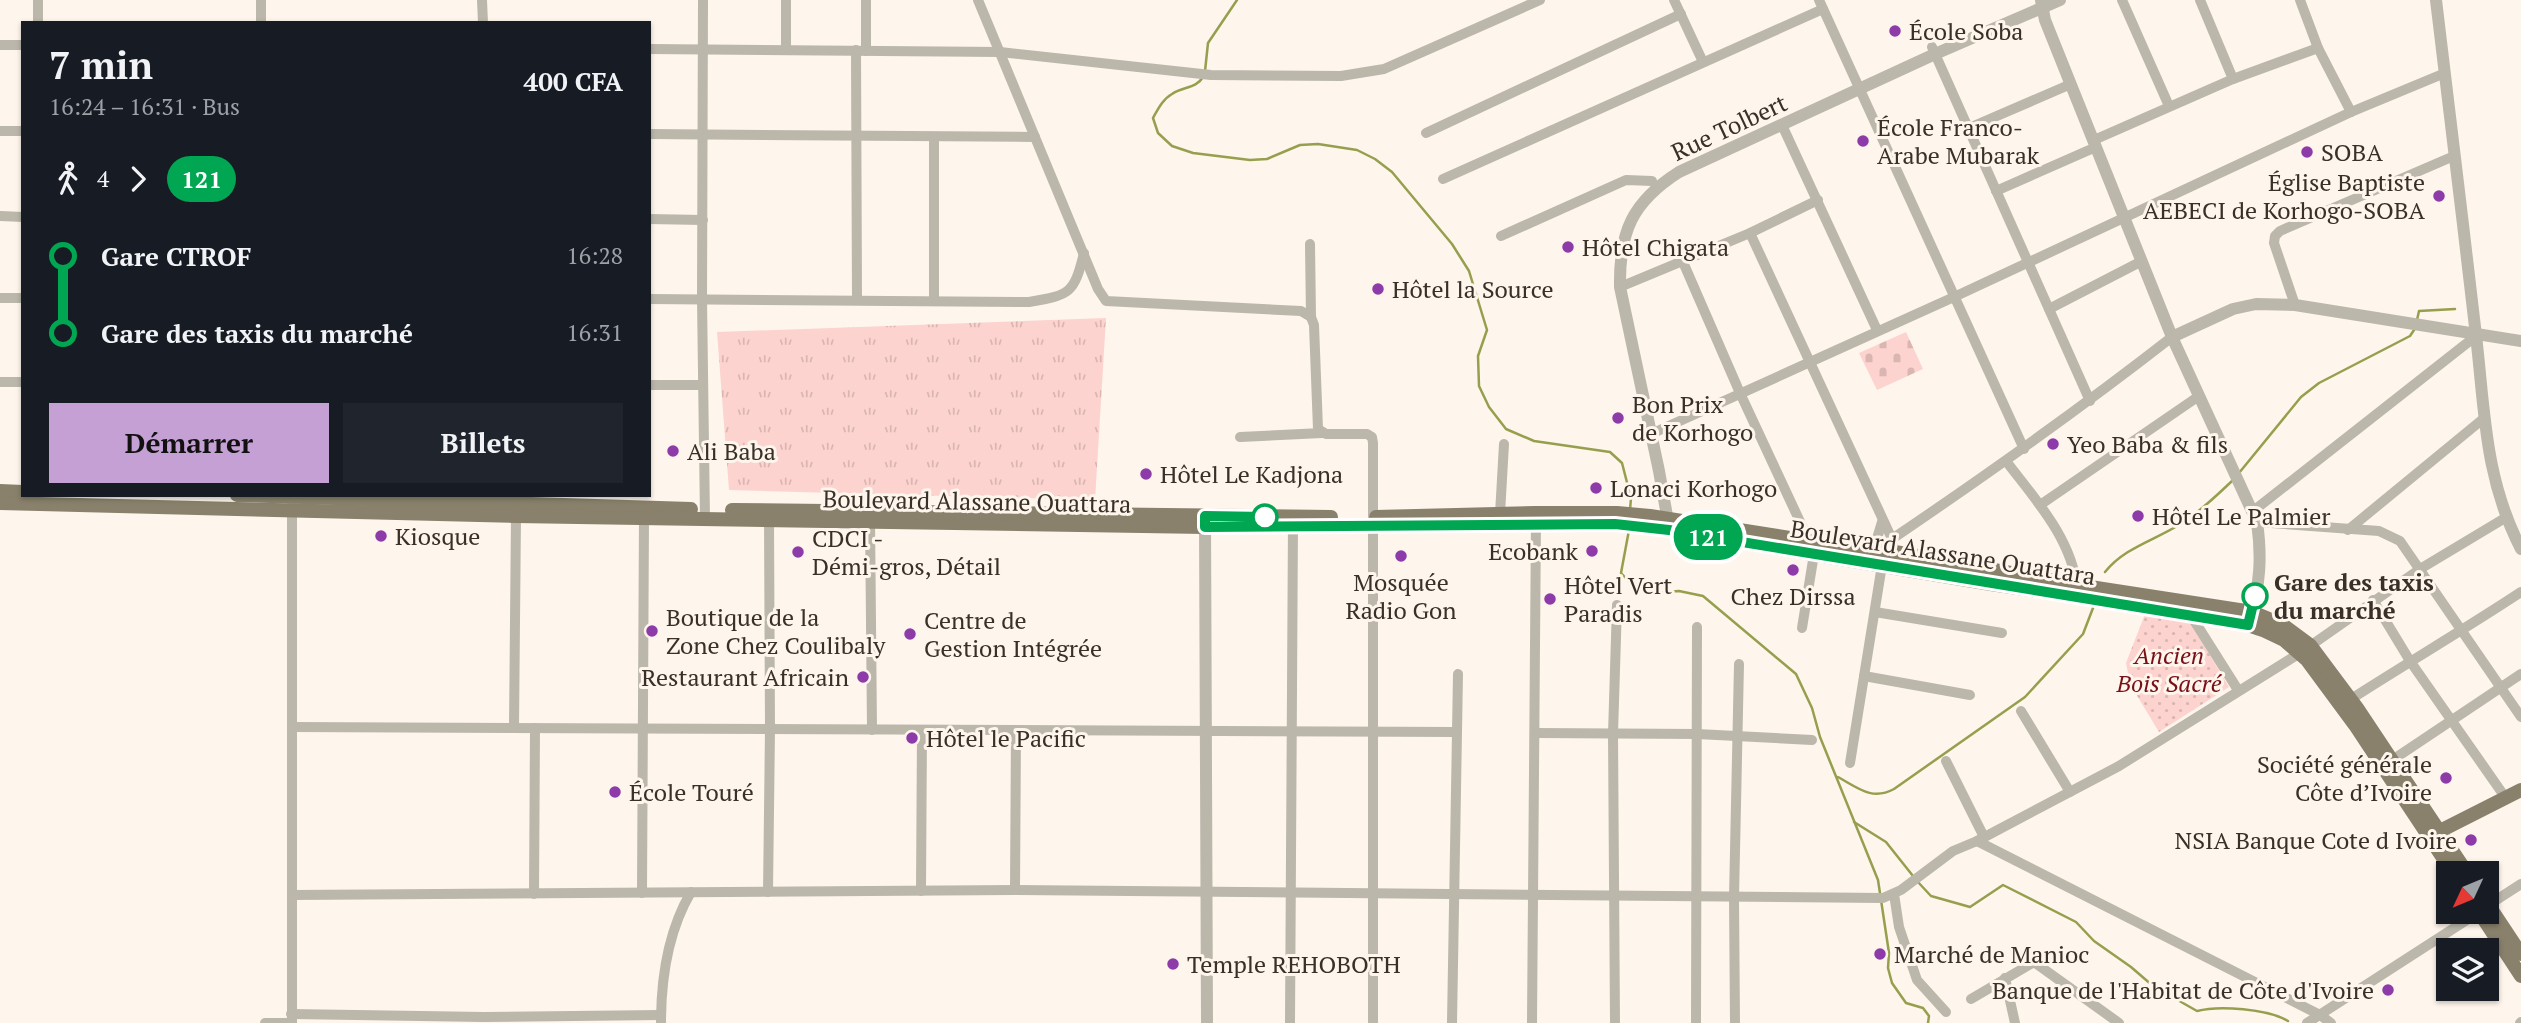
<!DOCTYPE html>
<html lang="fr">
<meta charset="utf-8">
<style>
body{margin:0;font-family:"PT Serif",serif;background:#20242c;color:#f1f3f6;height:100vh;display:flex;flex-direction:column;font-size:26px;white-space:nowrap}
*{box-sizing:border-box;margin:0}
p{font-size:23px;color:#9ea1a6}
.icon{flex:none;width:38px;height:38px;fill:none;stroke:currentColor;stroke-width:2;stroke-linecap:round;stroke-linejoin:round}
.map{position:relative;flex:1;overflow:hidden}
.side{position:absolute;left:21px;top:21px;width:630px;height:476px;display:flex;flex-direction:column;background:#171b24;border-radius:0px;box-shadow:0 2px 5px #0004}
.side>*{flex:none}
.badge{padding:0 14px;border-radius:23px;font-size:24px;line-height:46px}
.needle{width:46px;rotate:226deg}
.controls{position:absolute;left:2436px;top:861px;display:grid;gap:14px}
.controls a{display:grid;place-items:center;width:63px;height:63px;border-radius:0px;background:#171b24;box-shadow:0 2px 5px #0004;font-size:35px}
.map>.badge{position:absolute;translate:-50% -50%;box-shadow:0 0 0 4px #fff}
.legs{display:flex;align-items:center;gap:10px;height:77px;padding:0 28px;font-size:23px}
.legs p{margin-inline-start:auto}
.summary{display:flex;align-items:center;justify-content:space-between;height:119px;padding:0 28px}
h1{font-size:38px;font-weight:700;line-height:52px}
.action{display:flex;gap:14px;margin-top:auto;padding:14px 28px}
.action a{flex:1;height:80px;border-radius:0px;background:#c4a0d4;color:#111;font-size:28px;font-weight:700;line-height:80px;text-align:center}
.action a+a{background:#20242c;color:#f1f3f6}
ul{padding:0 28px;list-style:none}
li{display:flex;align-items:center;gap:24px;height:77px;font-size:26px}
li i{display:grid;place-items:center;width:10px;height:100%;margin:0 9px;background:currentColor}
li i::after{content:'';width:18px;height:18px;margin:-9px;border:5px solid;border-radius:50%;background:#171b24}
li p{margin-inline-start:auto}
li:first-child i{background:linear-gradient(#0000 50%,currentColor 0)}
li:last-child i{background:linear-gradient(currentColor 50%,#0000 0)}
.map>svg:first-child{display:block}
.grass{fill:url(#grass-tufts)}
.cemetery{fill:url(#cemetery-stones)}
.park{fill:url(#park-dots)}
.lines{fill:none;stroke-linecap:round;stroke-linejoin:round}
.stream{stroke:#969f4e;stroke-width:2.5}
.minor{stroke:#bbb7ab;stroke-width:10}
.tertiary{stroke:#bbb7ab;stroke-width:12}
.primary{stroke:#89816b;stroke-width:14}
.line-1-casing{stroke:#fff;stroke-width:16}
.line-1{stroke:#00a651;stroke-width:10}
.poi-dot{fill:#8e3baa;stroke:#fef5ec;stroke-width:2.5}
.stop-1-dot{fill:#fff;stroke:#00a651;stroke-width:3.5}
.labels{text-anchor:middle;dominant-baseline:central;stroke-width:6;stroke-linejoin:round;paint-order:stroke}
.poi-label{font-size:24px;fill:#393128;stroke:#fef5ec;text-anchor:start}
.street-label{font-size:24px;fill:#393128;stroke:#fef5ec}
.stop-label{font-size:24px;font-weight:bold;fill:#393128;stroke:#fef5ec;text-anchor:start}
.park-label{font-size:24px;font-style:italic;fill:#781017;stroke:#fef5ec}
</style>
<div class="map">
<svg width="2521" height="1023" viewBox="0 0 2521 1023">
<defs>
<pattern id="grass-tufts" width="24" height="20" patternUnits="userSpaceOnUse" patternTransform="scale(1.75)"><rect width="24" height="20" fill="#fdd3cf"/><path d="M3 7l-1-3M5 7V3M7 7l1-3M15 17l-1-3M17 17v-4M19 17l1-3" fill="none" stroke="#dab6b2"/></pattern>
<pattern id="cemetery-stones" width="16" height="16" patternUnits="userSpaceOnUse" patternTransform="scale(1.75)"><rect width="16" height="16" fill="#fdd3cf"/><path d="M2 7V4a2 2 0 0 1 4 0v3zM10 15v-3a2 2 0 0 1 4 0v3z" fill="#dab6b2"/></pattern>
<pattern id="park-dots" width="8" height="8" patternUnits="userSpaceOnUse" patternTransform="scale(1.75)"><rect width="8" height="8" fill="#fdd3cf"/><path d="M2 2h.1M6 6h.1" fill="none" stroke="#dab6b2" stroke-width="1.8" stroke-linecap="round"/></pattern>
</defs>
<rect width="100%" height="100%" fill="#fef5ec"/>
<polygon class="grass" points="1106,318 1095,500 729,490 717,332"/>
<polygon class="cemetery" points="1906,332 1923,369 1877,390 1859,353"/>
<polygon class="park" points="2145,614 2190,622 2229,687 2159,732 2130,684 2126,663"/>
<g class="lines">
<g class="stream">
<polyline points="1205,71 1208,43 1237,0"/>
<path d="M1203,77c-7,12 -20,9 -31,17 -9,5 -14,15 -19,24l5,15 14,13 21,7 57,7 17,-1 33,-14 18,-1 39,6 18,9 17,13 60,72 17,27 18,59 -9,26 1,30 10,21 17,22 28,12 76,11 12,11 9,35 -1,12"/>
<polyline points="2417,320 2419,311 2455,309"/>
<polyline points="2239,473 2301,397 2319,383 2410,336 2416,327"/>
<polyline points="1629,530 1621,573 1636,589 1654,593 1679,591 1703,596 1796,674 1812,708 1820,737 1878,880 1889,953 1888,968 1892,983 1906,1003 1923,1008 1929,1016 1928,1023"/>
<path d="M2105,572c20,-25 51,-32 77,-49 19,-12 34,-27 50,-42"/>
<path d="M1838,777c20,11 34,24 56,12l131,-92 58,-63 10,-26"/>
<polyline points="1854,822 1886,842 1913,876"/>
<path d="M1917,881l14,15 39,11 33,-22 73,37 18,19 37,26 22,19 44,25c22,-6 71,-2 91,10"/>
</g>
<g class="minor">
<polyline points="482,0 483,23"/>
<polyline points="703,0 702,299 705,519"/>
<polyline points="866,0 866,51"/>
<polyline points="978,0 1098,289 1106,301 1301,311 1311,317"/>
<polyline points="1674,0 1703,62"/>
<polyline points="1819,0 2024,449"/>
<polyline points="2122,0 2169,106"/>
<polyline points="2200,0 2233,79"/>
<polyline points="2300,0 2318,48 2351,112"/>
<polyline points="38,23 38,0"/>
<polyline points="261,23 261,0"/>
<polyline points="0,45 23,45"/>
<polyline points="1932,47 2090,401"/>
<polyline points="649,49 1000,52 1211,75 1341,76 1384,69 1540,0"/>
<polyline points="786,50 786,0"/>
<polyline points="856,50 857,299"/>
<polyline points="1782,125 1877,330"/>
<polyline points="1969,128 2071,84"/>
<polyline points="0,131 23,131"/>
<polyline points="1426,133 1681,14"/>
<polyline points="649,134 1035,137"/>
<polyline points="2094,140 2233,79 2318,48"/>
<polyline points="1443,179 1823,9"/>
<polyline points="1996,191 2096,147"/>
<polyline points="0,216 23,217"/>
<polyline points="649,219 703,220"/>
<polyline points="1750,233 1892,539 1894,557"/>
<polyline points="1501,236 1626,180 1652,181"/>
<polyline points="1310,244 1311,317 1314,325 1318,429 1326,434 1367,434 1372,437 1373,443 1373,1023"/>
<polyline points="1683,262 1740,393 1809,541 1809,545"/>
<polyline points="1620,287 1750,233 1818,200"/>
<polyline points="0,298 23,298"/>
<path d="M649,299l380,3c41,-7 45,-8 55,-49"/>
<polyline points="934,301 934,137"/>
<polyline points="2295,305 2274,243 2275,236 2280,231 2454,156"/>
<polyline points="2049,309 2142,261"/>
<polyline points="0,382 23,382"/>
<polyline points="649,385 703,385"/>
<polyline points="1651,434 1954,297 2351,112 2445,73"/>
<polyline points="1240,437 1322,433"/>
<path d="M2006,461c29,38 66,78 71,127"/>
<polyline points="2040,505 2199,396"/>
<polyline points="2252,512 2476,336"/>
<polyline points="1500,514 1504,444"/>
<polyline points="870,517 872,730"/>
<polyline points="2257,522 2379,531 2400,541 2521,717"/>
<polyline points="2348,530 2483,419"/>
<path d="M1892,539c96,-65 189,-131 280,-202"/>
<polyline points="1872,555 1882,522"/>
<polyline points="2373,600 2410,661 2505,797"/>
<polyline points="1875,612 2002,633"/>
<polyline points="2190,614 2238,690"/>
<polyline points="1802,628 1814,554"/>
<polyline points="1864,676 1970,695"/>
<path d="M2351,699c56,-36 114,-70 170,-107"/>
<polyline points="2021,711 2070,792"/>
<polyline points="292,727 1456,732"/>
<polyline points="514,727 516,516"/>
<polyline points="1535,733 1697,734 1812,740"/>
<polyline points="1946,761 1984,837"/>
<polyline points="1850,763 1882,565"/>
<polyline points="2388,763 2521,674"/>
<polyline points="1977,841 2320,1015 2331,1023"/>
<polyline points="1015,890 1016,731"/>
<polyline points="921,891 922,730"/>
<polyline points="768,892 770,729 769,521"/>
<polyline points="642,893 644,517"/>
<polyline points="534,894 535,728"/>
<polyline points="1894,894 1899,927 1917,980 1946,1012"/>
<polyline points="292,895 1015,890 1883,898 1901,890 1953,851 1977,841 2119,766 2300,653 2420,569 2505,518"/>
<polyline points="2487,906 2521,884"/>
<polyline points="2005,978 2015,1023"/>
<polyline points="1971,999 2034,962 2119,1023"/>
<polyline points="291,1014 484,1017 661,1015"/>
<polyline points="265,1023 292,1023"/>
<polyline points="292,1023 292,505"/>
<path d="M661,1023c0,-45 7,-92 30,-131"/>
<polyline points="1290,1023 1293,521"/>
<polyline points="1452,1023 1458,674"/>
<polyline points="1532,1023 1536,520"/>
<polyline points="1615,1023 1613,734 1617,605"/>
<polyline points="1696,1023 1697,627"/>
<polyline points="1735,1023 1734,898 1739,664"/>
<polyline points="2307,1023 2479,912"/>
<polyline points="2520,1023 2521,1022"/>
</g>
<g class="tertiary">
<path d="M2041,0l4,20 127,317 85,185c5,36 3,62 -7,97"/>
<path d="M2436,0c14,109 26,218 39,327 10,80 8,148 46,222"/>
<polyline points="2172,337 2233,309 2256,304 2295,305 2521,341"/>
<polyline points="1205,519 1207,1023"/>
<path d="M1669,527l-10,-56 -39,-184c-1,-55 12,-85 59,-115l256,-118 125,-54"/>
</g>
<g class="primary">
<polyline points="0,491 23,492"/>
<polyline points="237,495 691,509"/>
<polyline points="0,503 516,516 1205,527 1615,524 1669,530 1991,584 2190,614 2248,625 2263,630 2284,640 2307,660 2355,725 2453,873"/>
<polyline points="732,510 1331,517"/>
<polyline points="1376,517 1535,513 1617,513 1650,516 1841,546 1895,552 2077,585 2252,612 2283,625 2310,645 2357,708 2467,873"/>
<polyline points="2432,835 2521,790"/>
<polyline points="2487,903 2521,954"/>
<polyline points="2479,912 2521,976"/>
</g>
</g>
<g class="lines">
<g class="line-1-casing">
<polyline id="line-1" points="1265,517 1205,516 1205,527 1615,524 1669,530 2248,625 2255,596"/>
</g>
<use href="#line-1" class="line-1"/>
</g>
<g class="poi-dot">
<circle cx="1895" cy="31" r="7"/>
<circle cx="1863" cy="141" r="7"/>
<circle cx="2307" cy="152" r="7"/>
<circle cx="2439" cy="196" r="7"/>
<circle cx="1568" cy="247" r="7"/>
<circle cx="1378" cy="289" r="7"/>
<circle cx="1618" cy="418" r="7"/>
<circle cx="2053" cy="444" r="7"/>
<circle cx="673" cy="451" r="7"/>
<circle cx="1146" cy="474" r="7"/>
<circle cx="1596" cy="488" r="7"/>
<circle cx="2138" cy="516" r="7"/>
<circle cx="381" cy="536" r="7"/>
<circle cx="1592" cy="551" r="7"/>
<circle cx="798" cy="552" r="7"/>
<circle cx="1401" cy="556" r="7"/>
<circle cx="1793" cy="570" r="7"/>
<circle cx="1550" cy="599" r="7"/>
<circle cx="652" cy="631" r="7"/>
<circle cx="910" cy="634" r="7"/>
<circle cx="863" cy="677" r="7"/>
<circle cx="912" cy="738" r="7"/>
<circle cx="2446" cy="778" r="7"/>
<circle cx="615" cy="792" r="7"/>
<circle cx="2471" cy="840" r="7"/>
<circle cx="1880" cy="954" r="7"/>
<circle cx="1173" cy="964" r="7"/>
<circle cx="2388" cy="990" r="7"/>
</g>
<g class="stop-1-dot">
<circle cx="1265" cy="517" r="12"/>
<circle cx="2255" cy="596" r="12"/>
</g>
<g class="labels">
<g class="poi-label">
<text x="1909" y="31">École Soba</text>
<text x="1877" y="127">École Franco-<tspan x="1877" dy="28">Arabe Mubarak</tspan></text>
<text x="2321" y="152">SOBA</text>
<text x="2425" y="182" text-anchor="end">Église Baptiste<tspan x="2425" dy="28">AEBECI de Korhogo-SOBA</tspan></text>
<text x="1582" y="247">Hôtel Chigata</text>
<text x="1392" y="289">Hôtel la Source</text>
<text x="1632" y="404">Bon Prix<tspan x="1632" dy="28">de Korhogo</tspan></text>
<text x="2067" y="444">Yeo Baba &amp; fils</text>
<text x="687" y="451">Ali Baba</text>
<text x="1160" y="474">Hôtel Le Kadjona</text>
<text x="1610" y="488">Lonaci Korhogo</text>
<text x="2152" y="516">Hôtel Le Palmier</text>
<text x="395" y="536">Kiosque</text>
<text x="812" y="538">CDCI -<tspan x="812" dy="28">Démi-gros, Détail</tspan></text>
<text x="1578" y="551" text-anchor="end">Ecobank</text>
<text x="1401" y="582" text-anchor="middle">Mosquée<tspan x="1401" dy="28">Radio Gon</tspan></text>
<text x="1564" y="585">Hôtel Vert<tspan x="1564" dy="28">Paradis</tspan></text>
<text x="1793" y="596" text-anchor="middle">Chez Dirssa</text>
<text x="666" y="617">Boutique de la<tspan x="666" dy="28">Zone Chez Coulibaly</tspan></text>
<text x="924" y="620">Centre de<tspan x="924" dy="28">Gestion Intégrée</tspan></text>
<text x="849" y="677" text-anchor="end">Restaurant Africain</text>
<text x="926" y="738">Hôtel le Pacific</text>
<text x="2432" y="764" text-anchor="end">Société générale<tspan x="2432" dy="28">Côte d’Ivoire</tspan></text>
<text x="629" y="792">École Touré</text>
<text x="2457" y="840" text-anchor="end">NSIA Banque Cote d Ivoire</text>
<text x="1894" y="954">Marché de Manioc</text>
<text x="1187" y="964">Temple REHOBOTH</text>
<text x="2374" y="990" text-anchor="end">Banque de l'Habitat de Côte d'Ivoire</text>
</g>
<g class="street-label">
<text transform="translate(1729 127) rotate(-25)">Rue Tolbert</text>
<text transform="translate(977 501) rotate(1)">Boulevard Alassane Ouattara</text>
<text transform="translate(1943 552) rotate(9)">Boulevard Alassane Ouattara</text>
</g>
<g class="stop-label">
<text x="2274" y="582">Gare des taxis<tspan x="2274" dy="28">du marché</tspan></text>
</g>
<g class="park-label">
<text x="2169" y="655">Ancien<tspan x="2169" dy="28">Bois Sacré</tspan></text>
</g>
</g>
</svg>
<div class="controls">
<a><svg class="needle" viewBox="-14 -14 28 28"><path d="M0-13l5 13h-10z" fill="#e53935"/><path d="M0 13l5-13h-10z" fill="#9ea1a6"/></svg></a>
<a><svg class="icon" aria-label="layers" viewBox="0 0 24 24"><path d="M12 4l9 5-9 5-9-5zM3 14l9 5 9-5"/></svg></a>
</div>
<b class="badge" style="left:1708px;top:537px;background:#00a651;color:#fff">121</b>
<section class="side">
<div class="summary"><div><h1>7 min</h1><p>16:24 – 16:31 · Bus</p></div><b>400 CFA</b></div>
<div class="legs"><svg class="icon" aria-label="walk" viewBox="0 0 24 24"><circle cx="13" cy="4" r="2"/><path d="M13 8l-2 6 4 7M11 14l-3 7M7 12l3-4h3l4 4"/></svg>4<svg class="icon" aria-label="forward" viewBox="0 0 24 24"><path d="M9 5l7 7-7 7"/></svg><b class="badge" style="background:#00a651;color:#fff">121</b></div>
<ul>
<li><i style="color:#00a651"></i><b>Gare CTROF</b><p>16:28</p></li>
<li><i style="color:#00a651"></i><b>Gare des taxis du marché</b><p>16:31</p></li>
</ul>
<div class="action"><a>Démarrer</a><a>Billets</a></div>
</section>
</div>
